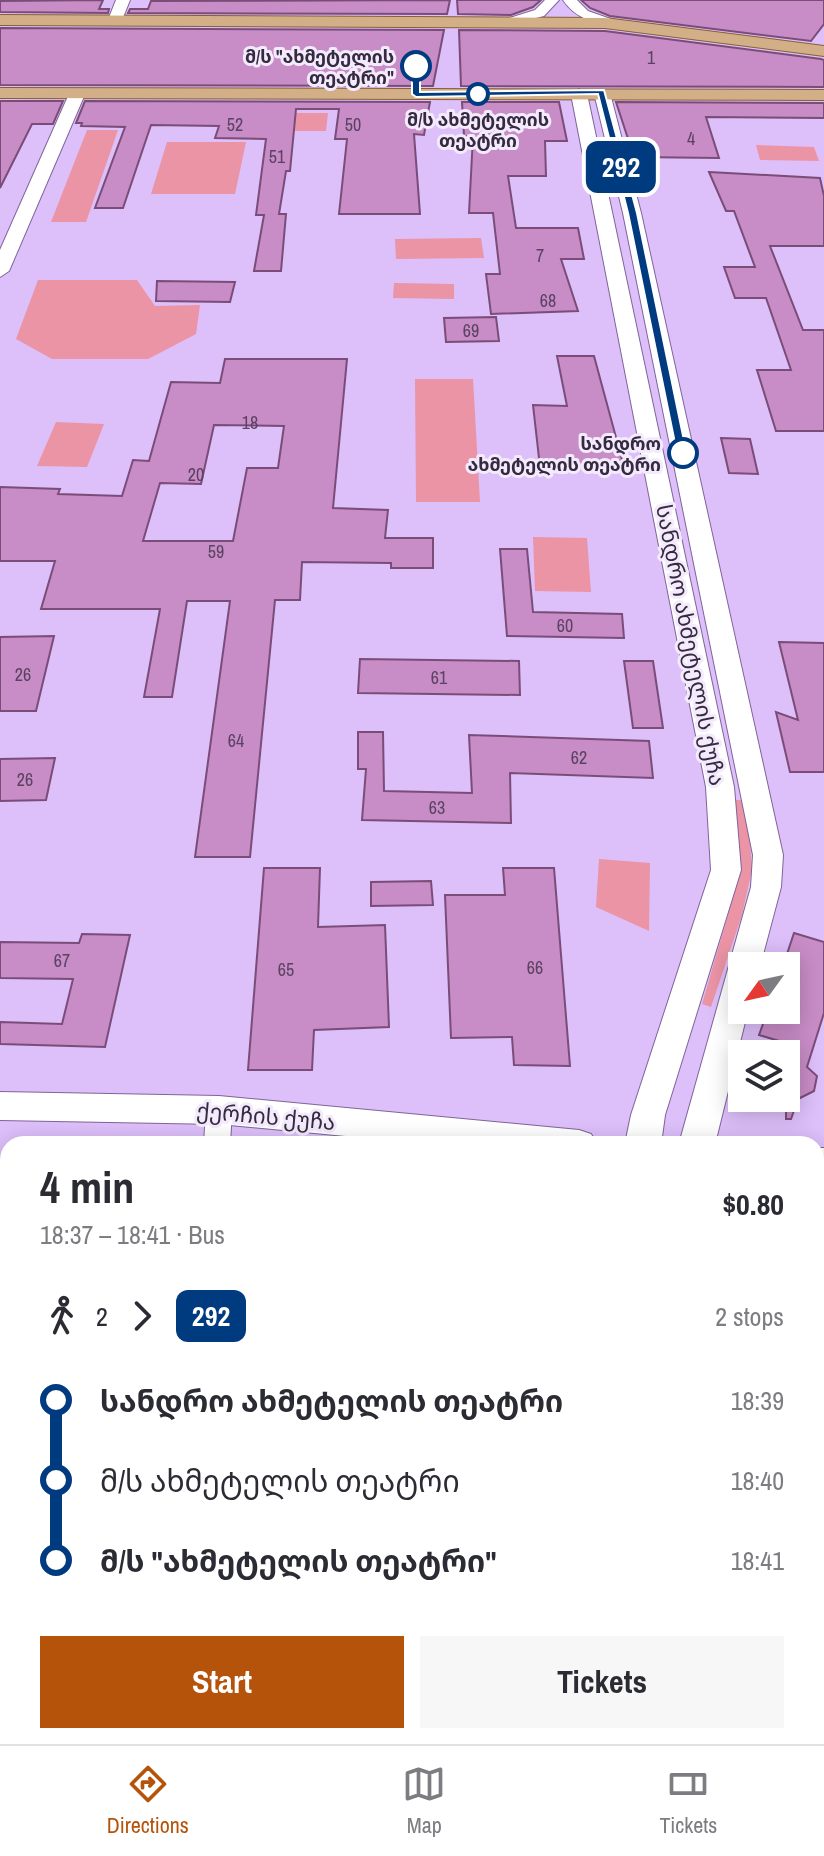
<!DOCTYPE html>
<meta charset="utf-8">
<style>
body{margin:0;font-family:"Archivo Narrow","Noto Sans Georgian",sans-serif;background:#f7f7f7;color:#2b2b33;height:100vh;display:flex;flex-direction:column;font-size:30px;white-space:nowrap}
*{box-sizing:border-box;margin:0}
p{font-size:26px;color:#7c7c81}
.icon{flex:none;width:44px;height:44px;fill:none;stroke:currentColor;stroke-width:2;stroke-linecap:round;stroke-linejoin:round}
.map{position:relative;flex:1;overflow:hidden}
.panel{position:absolute;left:0px;top:1136px;width:824px;height:608px;display:flex;flex-direction:column;background:#fff;border-radius:24px 24px 0 0;box-shadow:0 4px 20px #0003}
.panel>*{flex:none}
.badge{padding:0 16px;border-radius:12px;font-size:28px;line-height:52px}
.needle{width:52px;rotate:237deg}
.fabs{position:absolute;left:728px;top:952px;display:grid;gap:16px}
.fabs a{display:grid;place-items:center;width:72px;height:72px;border-radius:0px;background:#fff;box-shadow:0 4px 20px #0003;font-size:40px}
.map>.badge{position:absolute;translate:-50% -50%;box-shadow:0 0 0 4px #fff}
.legs{display:flex;align-items:center;gap:12px;height:88px;padding:0 40px;font-size:26px}
.legs p{margin-inline-start:auto}
.overview{display:flex;align-items:center;justify-content:space-between;height:136px;padding:0 40px}
h1{font-size:44px;font-weight:800;line-height:60px}
.action{display:flex;gap:16px;margin-top:auto;padding:16px 40px}
.action a{flex:1;height:92px;border-radius:0px;background:#b45309;color:#fff;font-size:32px;font-weight:800;line-height:92px;text-align:center}
.action a+a{background:#f7f7f7;color:#2b2b33}
ul{padding:0 40px;list-style:none}
li{display:flex;align-items:center;gap:28px;height:80px;font-size:30px}
li i{display:grid;place-items:center;width:12px;height:100%;margin:0 10px;background:currentColor}
li i::after{content:'';width:20px;height:20px;margin:-10px;border:6px solid;border-radius:50%;background:#fff}
li p{margin-inline-start:auto}
li:first-child i{background:linear-gradient(#0000 50%,currentColor 0)}
li:last-child i{background:linear-gradient(currentColor 50%,#0000 0)}
.tab-bar{display:flex;justify-content:space-around;align-items:center;height:112px;border-top:2px solid #e1e1e2;background:#fff;font-size:22px;color:#7c7c81}
.tab-bar a{display:grid;justify-items:center;gap:4px}
.tab-bar .active{color:#b45309}
.map>svg:first-child{display:block}
.green{fill:#eb94a5}
.building{fill:#c88cc6;stroke:#7a4d79;stroke-width:2;fill-rule:evenodd}
.lines{fill:none;stroke-linecap:round;stroke-linejoin:round}
.street-casing{stroke:#7f6499;stroke-width:2}
.secondary-casing{stroke:#7f6499;stroke-width:2}
.primary-casing{stroke:#885e39;stroke-width:2}
.street{fill:#fff;fill-rule:evenodd}
.secondary{fill:#fff;fill-rule:evenodd}
.primary{fill:#d2af86;fill-rule:evenodd}
.line-1{fill:#003b80;stroke:#fff;stroke-width:2}
.stop-1-dot{fill:#fff;stroke:#003b80;stroke-width:4}
.labels{text-anchor:middle;dominant-baseline:central;stroke-width:6;stroke-linejoin:round;paint-order:stroke}
.far-stop-label{font-size:18px;font-weight:bold;fill:#362a41;stroke:#f3eafc;text-anchor:end}
.number-label{font-size:18px;fill:#5a4262}
.street-label{font-size:22px;fill:#362a41;stroke:#f3eafc}
</style>
<div class="map">
<svg width="824" height="1744" viewBox="0 0 824 1744">
<rect width="100%" height="100%" fill="#ddbffa"/>
<g class="green">
<polygon points="284,113 328,113 326,131 272,131"/>
<polygon points="87,130 118,130 86,222 51,222"/>
<polygon points="167,142 246,142 235,194 151,194"/>
<polygon points="756,145 814,147 819,161 760,160"/>
<polygon points="481,238 484,258 396,259 395,239"/>
<polygon points="38,280 137,280 155,306 200,305 196,334 148,359 52,359 16,339"/>
<polygon points="394,283 454,284 454,299 393,298"/>
<polygon points="415,379 473,379 480,502 416,502"/>
<polygon points="56,422 104,424 87,467 37,466"/>
<polygon points="533,537 587,538 591,592 535,591"/>
<polygon points="733,800 747,800 752,870 742,915 711,1007 702,1004 729,911 739,863"/>
<polygon points="599,859 650,863 649,931 596,907"/>
</g>
<g class="building">
<polygon points="103,0 99,9 109,9 108,13 0,12 0,1"/>
<polygon points="450,0 447,14 128,13 130,9 148,9 151,1"/>
<polygon points="457,0 541,0 533,7 511,15 458,14"/>
<polygon points="581,0 824,0 824,24 811,41 610,16 590,8"/>
<polygon points="0,28 444,30 433,86 0,85"/>
<polygon points="459,30 605,31 821,59 824,60 824,87 461,86"/>
<polygon points="0,101 63,101 53,124 32,124 0,188"/>
<polygon points="85,101 430,102 424,135 414,134 420,214 339,214 347,139 335,139 339,109 296,109 290,171 286,171 279,214 286,214 281,271 254,271 264,215 256,215 266,139 215,138 219,126 151,125 123,208 95,208 125,127 81,126 82,123 76,123"/>
<polygon points="462,102 559,102 567,141 545,141 546,176 508,176 516,228 578,228 584,259 561,259 578,311 491,314 486,274 500,274 493,213 469,213 473,136 464,136"/>
<polygon points="616,102 824,103 824,118 706,117 719,158 634,157"/>
<polygon points="709,172 820,178 824,196 824,246 770,246 803,330 824,330 824,431 776,431 757,370 791,370 766,298 735,298 724,267 755,267 734,211 726,211"/>
<polygon points="157,281 235,282 230,302 156,301"/>
<polygon points="496,317 499,341 446,342 444,318"/>
<polygon points="557,356 594,356 624,467 540,467 533,405 567,406"/>
<path d="M225,359h122l-14,149 55,2 -3,28h48v30h-42v-5l-89,-1 -2,38h-25l-25,257h-55l35,-256h-43l-15,96h-28l16,-88h-119l14,-48h-55v-74l60,2 -2,5 64,2 11,-36 16,1 22,-79 49,1zM214,425l70,1 -6,42h-31l-14,73h-90l17,-58 41,1z"/>
<polygon points="721,438 750,439 758,474 729,473"/>
<polygon points="500,549 527,549 533,612 622,614 624,638 507,636"/>
<polygon points="54,636 36,711 0,711 0,637"/>
<polygon points="779,642 824,643 824,772 790,772 776,712 798,720"/>
<polygon points="360,659 519,661 520,695 358,693"/>
<polygon points="624,661 653,661 663,728 633,728"/>
<polygon points="358,732 383,732 384,791 472,793 469,735 649,741 653,778 510,773 511,823 362,820 366,769 358,769"/>
<polygon points="55,758 46,800 0,801 0,759"/>
<polygon points="264,868 320,868 318,927 385,925 389,1027 314,1030 312,1070 248,1070"/>
<polygon points="503,868 554,868 570,1066 514,1065 512,1037 451,1038 445,895 505,895"/>
<polygon points="431,881 433,905 371,906 371,882"/>
<polygon points="794,933 824,942 824,1013 807,1067 817,1076 814,1091 798,1099 791,1119 786,1119 786,1043 759,1035 768,1010 786,1010 786,957"/>
<polygon points="82,934 130,935 105,1047 0,1044 0,1022 62,1024 73,979 0,978 0,942 79,943"/>
</g>
<g class="lines">
<g class="street-casing">
<g id="street">
<polygon points="219,1100 228,1103 232,1110 230,1144 204,1144 206,1110 210,1103"/>
<rect x="191" y="1736" width="34" height="8"/>
</g>
</g>
<g class="secondary-casing">
<g id="secondary">
<polygon points="116,0 130,0 122,20 115,24 108,20"/>
<polygon points="545,0 559,0 544,16 507,25 500,21 535,10"/>
<path d="M563,0h14l11,11 34,12 -7,4c-21,-4 -39,-8 -52,-27z"/>
<polygon points="77,89 85,94 9,271 0,277 0,250 69,94"/>
<polygon points="579,89 587,94 734,787 741,870 665,1115 661,1144 625,1144 631,1115 711,870 706,787 571,94"/>
<polygon points="603,92 611,97 641,213 783,855 781,887 760,966 742,966 742,1010 748,1010 715,1144 679,1144 751,887 753,855 623,213 595,97"/>
<polygon points="0,1092 219,1096 579,1130 591,1134 597,1144 429,1144 219,1124 0,1120"/>
<rect x="816" y="1148" width="8" height="30"/>
</g>
</g>
<g class="primary-casing">
<g id="primary">
<polygon points="0,15 605,18 824,46 824,56 605,28 0,25"/>
<polygon points="0,88 824,90 824,100 0,98"/>
</g>
</g>
<use href="#street" class="street"/>
<use href="#secondary" class="secondary"/>
<use href="#primary" class="primary"/>
</g>
<polygon class="line-1" points="416,64 420,66 420,92 604,90 637,213 687,455 677,453 628,213 598,94 416,97 412,94 412,66"/>
<g class="stop-1-dot">
<circle cx="416" cy="66" r="14"/>
<circle cx="478" cy="94" r="10"/>
<circle cx="683" cy="453" r="14"/>
</g>
<g class="labels">
<g class="far-stop-label">
<text x="394" y="56">მ/ს "ახმეტელის<tspan x="394" dy="21">თეატრი"</tspan></text>
<text x="478" y="119" text-anchor="middle">მ/ს ახმეტელის<tspan x="478" dy="21">თეატრი</tspan></text>
<text x="661" y="443">სანდრო<tspan x="661" dy="21">ახმეტელის თეატრი</tspan></text>
</g>
<g class="number-label">
<text x="651" y="57">1</text>
<text x="235" y="124">52</text>
<text x="353" y="124">50</text>
<text x="691" y="138">4</text>
<text x="277" y="156">51</text>
<text x="540" y="255">7</text>
<text x="548" y="300">68</text>
<text x="471" y="330">69</text>
<text x="250" y="422">18</text>
<text x="196" y="474">20</text>
<text x="216" y="551">59</text>
<text x="565" y="625">60</text>
<text x="23" y="674">26</text>
<text x="439" y="677">61</text>
<text x="236" y="740">64</text>
<text x="579" y="757">62</text>
<text x="25" y="779">26</text>
<text x="437" y="807">63</text>
<text x="62" y="960">67</text>
<text x="535" y="967">66</text>
<text x="286" y="969">65</text>
</g>
<g class="street-label">
<text transform="translate(691 645) rotate(79)">სანდრო ახმეტელის ქუჩა</text>
<text transform="translate(266 1116) rotate(5)">ქერჩის ქუჩა</text>
</g>
</g>
</svg>
<div class="fabs">
<a><svg class="needle" viewBox="-14 -14 28 28"><path d="M0-13l5 13h-10z" fill="#e53935"/><path d="M0 13l5-13h-10z" fill="#7c7c81"/></svg></a>
<a><svg class="icon" aria-label="layers" viewBox="0 0 24 24"><path d="M12 4l9 5-9 5-9-5zM3 14l9 5 9-5"/></svg></a>
</div>
<b class="badge" style="left:621px;top:167px;background:#003b80;color:#fff">292</b>
<section class="panel">
<div class="overview"><div><h1>4 min</h1><p>18:37 – 18:41 · Bus</p></div><b>$0.80</b></div>
<div class="legs"><svg class="icon" aria-label="walk" viewBox="0 0 24 24"><circle cx="13" cy="4" r="2"/><path d="M13 8l-2 6 4 7M11 14l-3 7M7 12l3-4h3l4 4"/></svg>2<svg class="icon" aria-label="forward" viewBox="0 0 24 24"><path d="M9 5l7 7-7 7"/></svg><b class="badge" style="background:#003b80;color:#fff">292</b><p>2 stops</p></div>
<ul>
<li><i style="color:#003b80"></i><b>სანდრო ახმეტელის თეატრი</b><p>18:39</p></li>
<li><i style="color:#003b80"></i><span>მ/ს ახმეტელის თეატრი</span><p>18:40</p></li>
<li><i style="color:#003b80"></i><b>მ/ს &quot;ახმეტელის თეატრი&quot;</b><p>18:41</p></li>
</ul>
<div class="action"><a>Start</a><a>Tickets</a></div>
</section>
</div>
<nav class="tab-bar">
<a class="active"><svg class="icon" aria-label="directions" viewBox="0 0 24 24"><path d="M12 3l9 9-9 9-9-9zM9 14v-3h6M13 9l2 2-2 2"/></svg>Directions</a>
<a><svg class="icon" aria-label="map" viewBox="0 0 24 24"><path d="M3 6l6-2 6 2 6-2v14l-6 2-6-2-6 2zM9 4v14M15 6v14"/></svg>Map</a>
<a><svg class="icon" aria-label="tickets" viewBox="0 0 24 24"><path d="M3 7h18v10H3zM15 7v10"/></svg>Tickets</a>
</nav>
